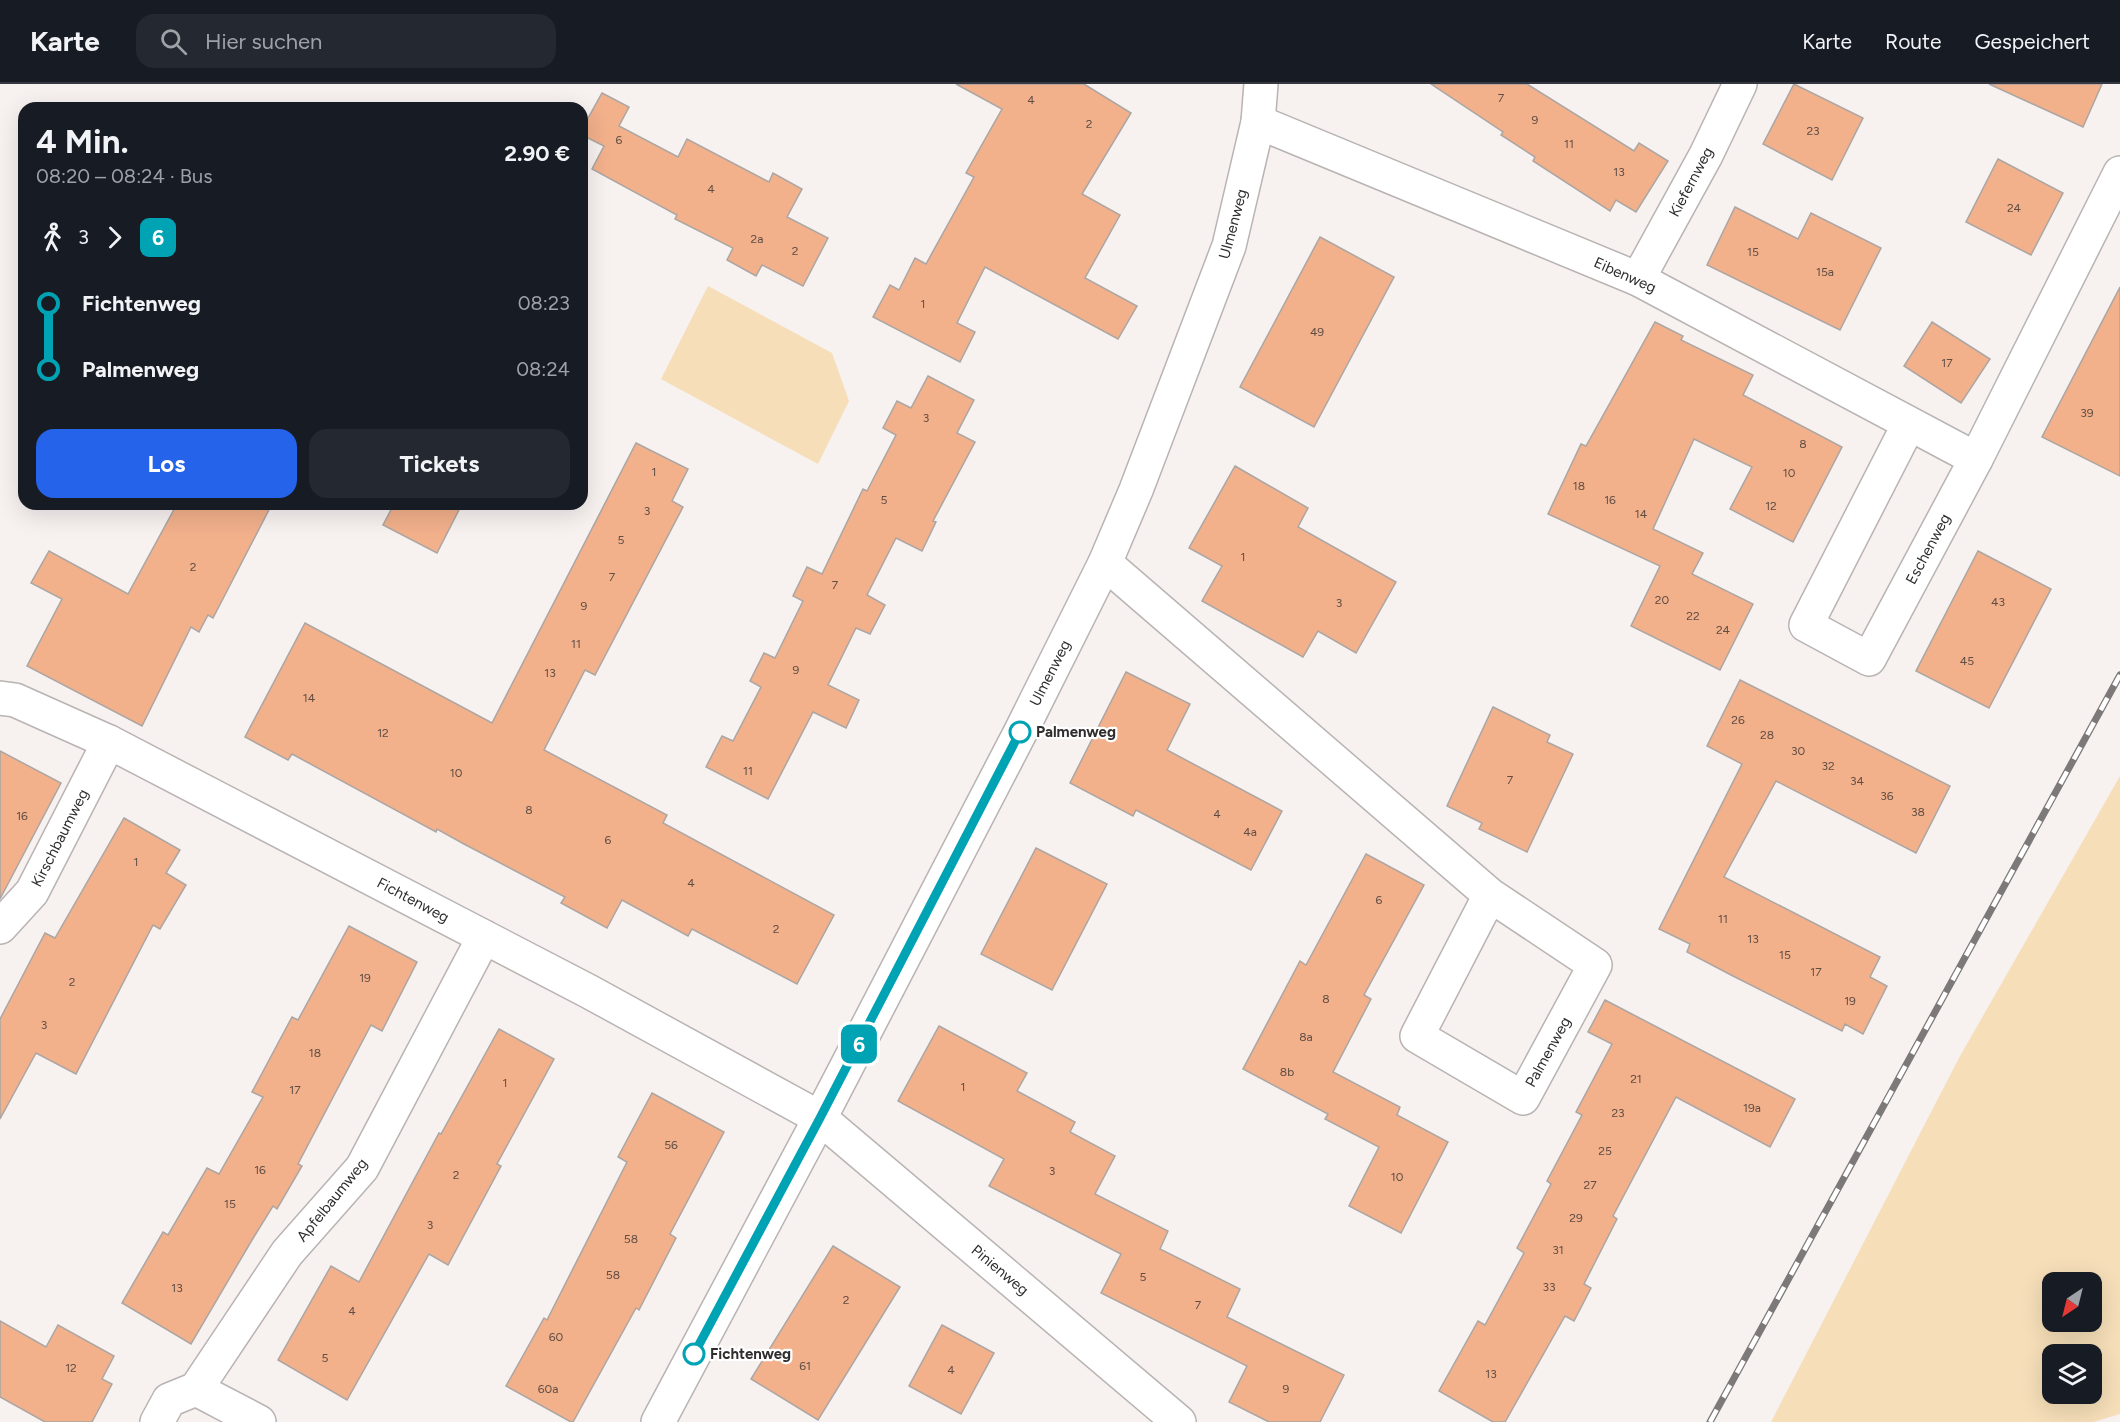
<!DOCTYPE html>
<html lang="de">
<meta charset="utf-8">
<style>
body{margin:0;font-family:Figtree,sans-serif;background:#242831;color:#f1f3f6;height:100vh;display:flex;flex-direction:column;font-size:22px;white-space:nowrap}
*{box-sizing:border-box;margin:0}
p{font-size:20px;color:#9ea1a6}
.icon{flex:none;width:33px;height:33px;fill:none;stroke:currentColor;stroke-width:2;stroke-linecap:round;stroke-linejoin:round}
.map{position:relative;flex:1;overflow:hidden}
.side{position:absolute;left:18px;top:18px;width:570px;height:408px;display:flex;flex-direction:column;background:#171b24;border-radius:18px;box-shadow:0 6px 24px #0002}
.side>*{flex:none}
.badge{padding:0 12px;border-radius:9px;font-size:21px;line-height:39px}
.needle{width:39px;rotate:215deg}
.buttons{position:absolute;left:2042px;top:1188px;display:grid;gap:12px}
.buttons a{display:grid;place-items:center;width:60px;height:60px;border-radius:12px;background:#171b24;box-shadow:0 6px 24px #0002;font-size:30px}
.map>.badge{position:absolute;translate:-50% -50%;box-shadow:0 0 0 3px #fff}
.legs{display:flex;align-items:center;gap:9px;height:66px;padding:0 18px;font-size:20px}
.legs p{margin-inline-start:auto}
.headline{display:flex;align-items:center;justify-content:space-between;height:102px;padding:0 18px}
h1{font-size:33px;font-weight:700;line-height:45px}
.primary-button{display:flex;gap:12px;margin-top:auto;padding:12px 18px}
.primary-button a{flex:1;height:69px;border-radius:18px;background:#2563eb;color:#fff;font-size:24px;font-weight:700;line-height:69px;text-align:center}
.primary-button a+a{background:#242831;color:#f1f3f6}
ul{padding:0 18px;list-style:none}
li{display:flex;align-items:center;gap:21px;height:66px;font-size:22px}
li i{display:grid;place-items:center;width:9px;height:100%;margin:0 8px;background:currentColor}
li i::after{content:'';width:15px;height:15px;margin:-8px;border:4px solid;border-radius:50%;background:#171b24}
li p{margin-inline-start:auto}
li:first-child i{background:linear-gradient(#0000 50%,currentColor 0)}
li:last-child i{background:linear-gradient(currentColor 50%,#0000 0)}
header{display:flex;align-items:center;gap:36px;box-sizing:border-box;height:84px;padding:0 30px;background:#171b24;border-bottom:2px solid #363941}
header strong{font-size:28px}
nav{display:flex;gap:33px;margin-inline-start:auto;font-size:21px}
.search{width:420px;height:54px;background:#242831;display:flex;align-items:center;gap:15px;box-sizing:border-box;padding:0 21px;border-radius:18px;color:#9ea1a6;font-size:22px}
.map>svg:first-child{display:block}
.green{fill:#f5deb8;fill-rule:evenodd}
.building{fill:#f2b08b;stroke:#aba6a3;stroke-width:1.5}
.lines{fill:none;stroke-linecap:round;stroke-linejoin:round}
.street-casing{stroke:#b9b3b3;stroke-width:36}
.secondary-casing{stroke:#b9b3b3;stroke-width:36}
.street{stroke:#fff;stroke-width:33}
.secondary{stroke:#fff;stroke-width:33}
.rail-casing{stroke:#7d7979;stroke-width:7}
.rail{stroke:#fff;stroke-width:4.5;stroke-dasharray:14;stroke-linecap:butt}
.line-1-casing{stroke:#fff;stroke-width:14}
.line-1{stroke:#00a3b4;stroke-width:9}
.stop-1-dot{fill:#fff;stroke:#00a3b4;stroke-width:3}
.labels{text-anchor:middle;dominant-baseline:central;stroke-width:4.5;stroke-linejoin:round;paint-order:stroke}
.number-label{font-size:12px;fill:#604e44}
.street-label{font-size:15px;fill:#302d2d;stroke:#fff}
.stop-label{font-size:15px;font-weight:bold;fill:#302d2d;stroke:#fff;text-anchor:start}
</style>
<header>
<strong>Karte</strong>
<div class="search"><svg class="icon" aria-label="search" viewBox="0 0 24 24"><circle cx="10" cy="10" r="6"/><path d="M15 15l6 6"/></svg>Hier suchen</div>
<nav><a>Karte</a><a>Route</a><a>Gespeichert</a></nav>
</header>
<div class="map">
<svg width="2120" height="1338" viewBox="0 0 2120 1338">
<rect width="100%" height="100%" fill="#f7f1f0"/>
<g class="green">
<polygon points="708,202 832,269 849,317 818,380 661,295"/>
<path d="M2120,692v638l-27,8h-322l188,-364zM2052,1198h39v40h-39zM2052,1270h39v40h-39z"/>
</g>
<g class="building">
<polygon points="956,0 1084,0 1131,29 1082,110 1120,131 1085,194 1137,222 1118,255 985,183 957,239 975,248 960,278 873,233 890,201 899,206 915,174 926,180 974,93 966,89 1002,25"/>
<polygon points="1431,0 1527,0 1634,67 1639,59 1668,77 1636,128 1616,116 1610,127 1533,77 1535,73 1501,51 1503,48"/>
<polygon points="1794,0 1863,34 1832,96 1763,60"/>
<polygon points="1989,0 2102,0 2083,43"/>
<polygon points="602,9 629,23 619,42 678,73 687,55 769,98 773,89 802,105 787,133 828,154 803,202 762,181 756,192 727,176 733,164 675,135 677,131 592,85 604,62 582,51 582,45"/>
<polygon points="1998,75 2063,109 2031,171 1966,138"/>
<polygon points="1735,123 1798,155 1811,129 1881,164 1840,246 1707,181"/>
<polygon points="1320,153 1394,193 1314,343 1240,303"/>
<polygon points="2120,203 2120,392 2042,353"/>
<polygon points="1655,238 1683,252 1681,256 1753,291 1743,311 1842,363 1793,458 1730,425 1752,383 1694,355 1653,445 1703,469 1692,490 1753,520 1720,586 1631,542 1660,482 1548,430 1581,360 1586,362"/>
<polygon points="1932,238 1990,275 1961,319 1904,282"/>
<polygon points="928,292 974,316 957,349 975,358 933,437 936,438 922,467 896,454 867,511 885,521 870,550 856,544 828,601 859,616 846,644 813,628 768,715 706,683 722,652 733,657 761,603 750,597 764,569 775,574 803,517 793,512 807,483 822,490 863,405 867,407 896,351 883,344 897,317 911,324"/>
<polygon points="636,359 688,385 672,417 683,423 595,591 585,586 544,666 667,731 663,739 834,831 797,900 692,845 688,852 622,816 607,844 561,819 565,813 464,760 437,745 436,748 292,670 288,676 245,653 305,539 492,639"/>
<polygon points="1235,382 1308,424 1298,443 1396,498 1356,569 1318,547 1303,573 1202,517 1222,482 1189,464"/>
<polygon points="177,420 272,420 213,534 208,531 199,548 191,543 142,642 27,582 62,515 31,499 49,467 128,510"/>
<polygon points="394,420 462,420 437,469 383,441"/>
<polygon points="1978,467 2051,505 1989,624 1916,587"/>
<polygon points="1126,588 1190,620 1167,666 1282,727 1251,786 1136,726 1133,732 1070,699"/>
<polygon points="1740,596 1950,702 1916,769 1776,697 1724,793 1880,873 1870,893 1887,902 1863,950 1845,940 1842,947 1731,891 1687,868 1690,860 1659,845 1742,680 1707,662"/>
<polygon points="1493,623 1550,651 1547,658 1573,670 1527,768 1479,745 1482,739 1447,722"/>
<polygon points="0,667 61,699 0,815"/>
<polygon points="124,734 180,766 166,789 186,801 160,845 153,841 76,990 36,969 0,1035 0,935 45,849 55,854"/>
<polygon points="1036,764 1107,800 1052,906 981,870"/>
<polygon points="1366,770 1424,801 1364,911 1371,915 1333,988 1400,1023 1397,1031 1448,1058 1401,1149 1349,1122 1379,1063 1325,1035 1328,1030 1243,985 1300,877 1306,881"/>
<polygon points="349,842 417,878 382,947 371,941 298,1080 302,1082 277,1125 273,1122 252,1156 191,1260 122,1219 163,1148 168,1151 207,1084 219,1090 263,1013 252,1008 292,933 298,936"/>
<polygon points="1605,916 1795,1015 1770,1063 1676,1013 1613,1132 1617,1135 1584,1200 1591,1204 1574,1237 1565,1232 1505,1338 1493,1338 1439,1307 1478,1237 1485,1241 1524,1169 1517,1164 1551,1100 1547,1097 1582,1031 1576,1028 1612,960 1588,948"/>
<polygon points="939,942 1027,989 1017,1007 1075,1038 1070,1048 1115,1072 1095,1110 1168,1147 1160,1165 1240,1205 1227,1233 1344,1291 1320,1338 1269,1338 1229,1318 1247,1282 1101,1209 1121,1170 989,1102 1004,1075 898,1017"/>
<polygon points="499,945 554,975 497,1080 501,1082 448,1181 429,1170 347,1316 278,1276 331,1182 359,1198 439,1049 441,1050"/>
<polygon points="652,1009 724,1048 670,1150 676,1154 639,1226 636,1224 573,1338 571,1338 506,1302 544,1234 547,1236 627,1078 618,1073"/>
<polygon points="833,1162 900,1203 818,1336 751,1295"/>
<polygon points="0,1237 46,1263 58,1241 114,1272 102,1295 112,1300 92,1338 45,1338 0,1313"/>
<polygon points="942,1241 994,1269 961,1330 909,1302"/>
</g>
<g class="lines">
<g class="street-casing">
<g id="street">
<polyline points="1258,38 1638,195 1976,375"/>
<polyline points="1638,195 1706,71 1740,0"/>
<polyline points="1909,340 1806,541 1869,575 1976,375 2120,89"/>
<polyline points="1105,479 1490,811 1595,881 1523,1014 1417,952 1490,811"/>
<polyline points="0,614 15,616 109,658 588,907 820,1034 1179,1338"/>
<polyline points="0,843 32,808 109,658"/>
<polyline points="196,1305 259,1338"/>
<polyline points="157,1338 169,1316 196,1305 287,1169 362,1084 484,853"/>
</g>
</g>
<g class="secondary-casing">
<polyline id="secondary" points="658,1338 820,1034 1021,647 1105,479 1136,406 1229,162 1258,38 1261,0"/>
</g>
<use href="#street" class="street"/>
<use href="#secondary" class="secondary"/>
<g class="rail-casing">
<polyline id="rail" points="1710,1338 2120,591"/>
</g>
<use href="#rail" class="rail"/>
</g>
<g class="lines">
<g class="line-1-casing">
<polyline id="line-1" points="694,1270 820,1034 1020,648"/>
</g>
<use href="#line-1" class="line-1"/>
</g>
<g class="stop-1-dot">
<circle cx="1020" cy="648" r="10"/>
<circle cx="694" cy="1270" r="10"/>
</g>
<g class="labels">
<g class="number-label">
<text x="1501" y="14">7</text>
<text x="1031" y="16">4</text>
<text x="1535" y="36">9</text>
<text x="1089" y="40">2</text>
<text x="1813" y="47">23</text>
<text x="619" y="56">6</text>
<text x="1569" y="60">11</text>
<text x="1619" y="88">13</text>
<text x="711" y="105">4</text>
<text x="2014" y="124">24</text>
<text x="757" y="155">2a</text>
<text x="795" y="167">2</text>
<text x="1753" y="168">15</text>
<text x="1825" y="188">15a</text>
<text x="923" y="220">1</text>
<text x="1317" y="248">49</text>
<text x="1947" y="279">17</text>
<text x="2087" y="329">39</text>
<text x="926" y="334">3</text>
<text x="1803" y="360">8</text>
<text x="654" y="388">1</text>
<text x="1789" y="389">10</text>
<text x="1579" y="402">18</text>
<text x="884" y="416">5</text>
<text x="1610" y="416">16</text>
<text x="1771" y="422">12</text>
<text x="647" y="427">3</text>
<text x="1641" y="430">14</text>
<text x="621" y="456">5</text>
<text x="1243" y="473">1</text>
<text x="193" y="483">2</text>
<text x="612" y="493">7</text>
<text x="835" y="501">7</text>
<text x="1662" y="516">20</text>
<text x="1998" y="518">43</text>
<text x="1339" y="519">3</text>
<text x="584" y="522">9</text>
<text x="1693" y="532">22</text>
<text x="1723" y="546">24</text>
<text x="576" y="560">11</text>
<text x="1967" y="577">45</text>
<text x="796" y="586">9</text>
<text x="550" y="589">13</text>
<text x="309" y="614">14</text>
<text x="1738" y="636">26</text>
<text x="383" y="649">12</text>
<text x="1767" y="651">28</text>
<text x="1798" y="667">30</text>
<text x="1828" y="682">32</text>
<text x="748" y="687">11</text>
<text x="456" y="689">10</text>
<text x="1510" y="696">7</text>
<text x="1857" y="697">34</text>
<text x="1887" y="712">36</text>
<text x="529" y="726">8</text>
<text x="1918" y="728">38</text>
<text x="1217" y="730">4</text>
<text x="22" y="732">16</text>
<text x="1250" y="748">4a</text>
<text x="608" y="756">6</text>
<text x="136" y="778">1</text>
<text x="691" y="799">4</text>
<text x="1379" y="816">6</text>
<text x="1723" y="835">11</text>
<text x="776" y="845">2</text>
<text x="1753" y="855">13</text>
<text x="1785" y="871">15</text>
<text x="1816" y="888">17</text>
<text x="365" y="894">19</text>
<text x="72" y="898">2</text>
<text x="1326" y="915">8</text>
<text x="1850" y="917">19</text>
<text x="44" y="941">3</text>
<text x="1306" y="953">8a</text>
<text x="315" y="969">18</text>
<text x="1287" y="988">8b</text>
<text x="1636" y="995">21</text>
<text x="505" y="999">1</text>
<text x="963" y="1003">1</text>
<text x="295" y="1006">17</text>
<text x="1752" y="1024">19a</text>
<text x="1618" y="1029">23</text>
<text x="671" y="1061">56</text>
<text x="1605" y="1067">25</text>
<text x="260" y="1086">16</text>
<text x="1052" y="1087">3</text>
<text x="456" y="1091">2</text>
<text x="1397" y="1093">10</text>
<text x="1590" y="1101">27</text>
<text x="230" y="1120">15</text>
<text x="1576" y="1134">29</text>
<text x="430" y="1141">3</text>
<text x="631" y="1155">58</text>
<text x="1558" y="1166">31</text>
<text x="613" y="1191">58</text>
<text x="1143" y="1193">5</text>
<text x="1549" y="1203">33</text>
<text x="177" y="1204">13</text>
<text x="846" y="1216">2</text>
<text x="1198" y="1221">7</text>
<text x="352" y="1227">4</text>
<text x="556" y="1253">60</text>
<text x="325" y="1274">5</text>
<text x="805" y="1282">61</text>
<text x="71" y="1284">12</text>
<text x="951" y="1286">4</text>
<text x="1491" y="1290">13</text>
<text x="548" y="1305">60a</text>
<text x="1286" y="1305">9</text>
</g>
<g class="street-label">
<text transform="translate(1691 98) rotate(-62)">Kiefernweg</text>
<text transform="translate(1233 140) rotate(-75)">Ulmenweg</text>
<text transform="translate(1625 191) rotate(24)">Eibenweg</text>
<text transform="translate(1928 465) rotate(-62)">Eschenweg</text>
<text transform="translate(1050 589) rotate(-63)">Ulmenweg</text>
<text transform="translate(60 754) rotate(-63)">Kirschbaumweg</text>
<text transform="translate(413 816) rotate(28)">Fichtenweg</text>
<text transform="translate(1548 968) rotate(-61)">Palmenweg</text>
<text transform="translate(332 1116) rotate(-51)">Apfelbaumweg</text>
<text transform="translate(1000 1186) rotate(40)">Pinienweg</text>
</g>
<g class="stop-label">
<text x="1036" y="648">Palmenweg</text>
<text x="710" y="1270">Fichtenweg</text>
</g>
</g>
</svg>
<div class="buttons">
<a><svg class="needle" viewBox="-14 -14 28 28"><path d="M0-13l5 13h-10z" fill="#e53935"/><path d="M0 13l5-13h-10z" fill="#9ea1a6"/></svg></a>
<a><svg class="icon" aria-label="layers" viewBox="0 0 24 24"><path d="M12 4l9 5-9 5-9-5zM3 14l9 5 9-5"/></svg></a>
</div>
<b class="badge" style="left:859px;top:960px;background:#00a3b4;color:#fff">6</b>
<section class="side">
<div class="headline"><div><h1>4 Min.</h1><p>08:20 – 08:24 · Bus</p></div><b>2.90 €</b></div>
<div class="legs"><svg class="icon" aria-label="walk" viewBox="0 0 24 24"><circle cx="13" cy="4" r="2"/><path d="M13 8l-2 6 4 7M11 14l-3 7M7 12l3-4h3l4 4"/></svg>3<svg class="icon" aria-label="forward" viewBox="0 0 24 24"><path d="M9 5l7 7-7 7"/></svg><b class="badge" style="background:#00a3b4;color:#fff">6</b></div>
<ul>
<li><i style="color:#00a3b4"></i><b>Fichtenweg</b><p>08:23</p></li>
<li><i style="color:#00a3b4"></i><b>Palmenweg</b><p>08:24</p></li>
</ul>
<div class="primary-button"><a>Los</a><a>Tickets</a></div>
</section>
</div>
